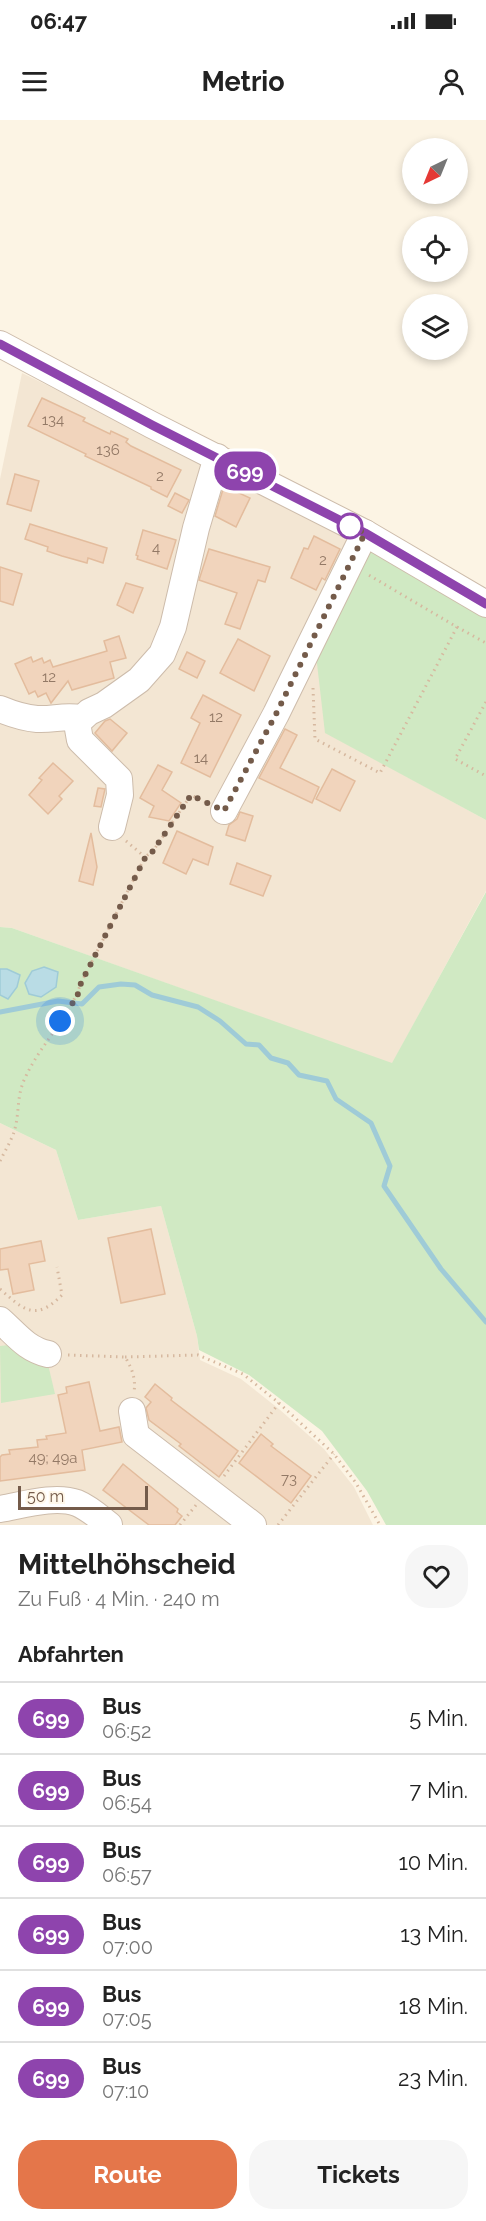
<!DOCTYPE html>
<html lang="de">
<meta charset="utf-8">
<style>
body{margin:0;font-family:Raleway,sans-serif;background:#f6f6f6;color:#222;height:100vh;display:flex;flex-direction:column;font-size:22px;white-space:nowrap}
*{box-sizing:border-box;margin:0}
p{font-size:20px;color:#767676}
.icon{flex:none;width:33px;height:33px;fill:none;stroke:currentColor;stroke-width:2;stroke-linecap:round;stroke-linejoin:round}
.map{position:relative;height:1405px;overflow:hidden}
.panel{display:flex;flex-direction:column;background:#fff;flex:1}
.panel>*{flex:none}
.badge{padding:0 12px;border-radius:20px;font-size:21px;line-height:39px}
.needle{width:39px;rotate:223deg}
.buttons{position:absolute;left:402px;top:18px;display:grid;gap:12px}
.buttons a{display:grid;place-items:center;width:66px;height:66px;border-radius:50%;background:#fff;box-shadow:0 3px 9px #0003;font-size:30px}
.scale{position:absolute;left:18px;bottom:15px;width:130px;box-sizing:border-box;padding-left:6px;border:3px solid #745b4a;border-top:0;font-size:16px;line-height:21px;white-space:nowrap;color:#745b4a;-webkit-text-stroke:4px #fff8ea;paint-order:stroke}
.you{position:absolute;width:30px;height:30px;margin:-15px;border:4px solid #fff;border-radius:50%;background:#1a73e8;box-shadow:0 0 0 9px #1a73e833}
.map>.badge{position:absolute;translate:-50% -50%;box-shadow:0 0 0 3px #fff}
h2{padding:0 18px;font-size:22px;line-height:54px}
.round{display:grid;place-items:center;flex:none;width:63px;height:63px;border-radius:24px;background:#f6f6f6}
.headline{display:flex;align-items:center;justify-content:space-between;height:102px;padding:0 18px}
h1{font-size:28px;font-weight:700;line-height:45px}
.action{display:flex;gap:12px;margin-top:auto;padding:12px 18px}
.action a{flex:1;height:69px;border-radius:24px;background:#e4764a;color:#fff;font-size:24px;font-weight:700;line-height:69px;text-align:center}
.action a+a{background:#f6f6f6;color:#222}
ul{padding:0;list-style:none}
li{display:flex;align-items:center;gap:18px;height:72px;padding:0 18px;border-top:2px solid #e0e0e0}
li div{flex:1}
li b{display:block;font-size:22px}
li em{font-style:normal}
li .badge{min-width:66px;font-weight:700;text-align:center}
.status{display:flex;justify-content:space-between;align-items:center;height:42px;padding:0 30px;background:#fff;direction:ltr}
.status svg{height:16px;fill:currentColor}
header{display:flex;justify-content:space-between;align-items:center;height:78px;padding:0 18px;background:#fff;font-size:27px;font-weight:700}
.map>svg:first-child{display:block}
.residential{fill:#f3e6d3}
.green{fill:#d0e9c3}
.water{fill:#b9dce5;stroke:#9fcbd7;stroke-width:1.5}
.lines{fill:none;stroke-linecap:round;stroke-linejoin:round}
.stream{stroke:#9fcbd7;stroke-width:5}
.building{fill:#f1d4bc;stroke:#e3bc9d;stroke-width:1.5}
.minor-casing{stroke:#cdbcab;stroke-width:28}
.path{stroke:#d6b89f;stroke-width:3;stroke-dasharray:1.5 4.5;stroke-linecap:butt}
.minor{stroke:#fff;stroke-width:26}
.line-casing{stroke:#fff;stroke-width:14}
.line{stroke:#8e44ad;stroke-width:9}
.walk{stroke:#745b4a;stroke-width:6;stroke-dasharray:0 10.8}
.stop-dot{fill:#fff;stroke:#8e44ad;stroke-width:3}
.labels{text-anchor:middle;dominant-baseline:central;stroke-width:4.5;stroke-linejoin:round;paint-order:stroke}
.number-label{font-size:15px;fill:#937966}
</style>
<div class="status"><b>06:47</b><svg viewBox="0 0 49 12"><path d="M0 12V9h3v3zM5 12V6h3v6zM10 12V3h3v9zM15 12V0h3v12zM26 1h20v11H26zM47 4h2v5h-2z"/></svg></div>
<header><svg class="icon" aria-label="menu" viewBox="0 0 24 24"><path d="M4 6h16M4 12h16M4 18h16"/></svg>Metrio<svg class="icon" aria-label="person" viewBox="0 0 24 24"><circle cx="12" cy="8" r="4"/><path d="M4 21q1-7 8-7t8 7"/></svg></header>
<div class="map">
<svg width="486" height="1405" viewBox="0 0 486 1405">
<rect width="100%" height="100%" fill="#fcf4e4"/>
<g class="residential">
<polygon points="22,253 186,333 369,426 325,612 486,700 486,771 392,944 12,808 0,807 0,359"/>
<polygon points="0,1003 56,1030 78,1100 161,1086 197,1216 200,1240 241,1259 279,1289 324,1329 354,1367 373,1405 0,1405"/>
</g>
<g class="green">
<polygon points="369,426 486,493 486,700 325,613 315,526"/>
<polygon points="486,772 486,1405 386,1405 367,1371 322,1311 249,1255 199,1230 197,1216 161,1086 78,1100 56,1030 0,1003 0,807 12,808 392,943"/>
<polygon points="9,1225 47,1240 55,1274 1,1283 0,1226"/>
</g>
<g class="water">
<polygon points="44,847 58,852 56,867 41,877 29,874 25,863 32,851"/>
<polygon points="0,849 7,849 20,855 17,867 8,879 0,875"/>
</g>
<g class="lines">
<polyline class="stream" points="0,892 58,881 82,884 99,867 121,864 135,865 152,875 198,887 220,901 246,924 259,925 271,938 288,943 299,955 327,961 336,979 371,1003 390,1046 384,1066 441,1149 486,1202"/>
</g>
<g class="building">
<polygon points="42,278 85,298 83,301 110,314 111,311 128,319 126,322 131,326 181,350 167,377 151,369 151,367 85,336 86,334 28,306"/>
<polygon points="15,354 39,361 31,391 7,384"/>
<polygon points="224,366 250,378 236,407 215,396"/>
<polygon points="175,373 189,380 182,393 168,386"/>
<polygon points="30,404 107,428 103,443 88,438 87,443 62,436 47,431 48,427 25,419"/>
<polygon points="143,410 176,420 167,449 137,439 138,436 136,435"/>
<polygon points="314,416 340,429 325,460 322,458 316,470 291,458 304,428 308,429"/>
<polygon points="209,429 270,447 265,462 258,460 240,509 225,504 237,473 199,460"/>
<polygon points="0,447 22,454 13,485 0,481"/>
<polygon points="126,463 143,468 133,493 117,485"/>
<polygon points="119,516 126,538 110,542 114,558 72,570 68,561 51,583 46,573 38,577 35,571 29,574 15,544 31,537 33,542 42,538 44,543 50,540 53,547 107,531 104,521"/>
<polygon points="238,519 270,536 254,571 220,553"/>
<polygon points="187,532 205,541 197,558 179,549"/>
<polygon points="203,575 241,595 210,657 181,643 200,603 191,598"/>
<polygon points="110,599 127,613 112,631 95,613 105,601"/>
<polygon points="285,609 297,615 280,648 319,667 312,683 259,658"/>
<polygon points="53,643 73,661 59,676 62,679 48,694 29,675 42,660 39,658"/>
<polygon points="158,645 172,652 162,670 181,683 169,701 149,697 154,686 140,678"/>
<polygon points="332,649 355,661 340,691 316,679"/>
<polygon points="98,668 105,669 101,687 94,686"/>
<polygon points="240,692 253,696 245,721 226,715 229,705 237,699"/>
<polygon points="177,711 213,727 208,745 193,739 186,754 163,743"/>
<polygon points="91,713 97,747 93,765 79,761"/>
<polygon points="237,743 271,756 263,776 230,764"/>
<polygon points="151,1109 165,1174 121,1183 108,1118"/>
<polygon points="41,1121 45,1141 29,1144 34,1170 13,1174 8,1149 0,1150 0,1129"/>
<polygon points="89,1262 100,1311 119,1307 122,1322 82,1330 85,1350 0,1361 0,1337 2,1335 10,1334 9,1330 38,1327 37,1320 47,1319 46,1316 66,1313 58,1275 67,1273 66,1267"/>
<polygon points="155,1264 172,1278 171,1280 238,1331 219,1357 179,1326 181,1324 149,1300 146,1288 151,1282 145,1277"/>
<polygon points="261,1314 273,1324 271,1326 311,1356 291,1383 239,1343"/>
<polygon points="123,1344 178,1389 177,1392 182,1396 175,1405 149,1405 103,1370"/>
</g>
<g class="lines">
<g class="minor-casing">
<g id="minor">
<polyline points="0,224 152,305 365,413 486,484"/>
<path d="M0,589c12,5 24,9 37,10 17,1 25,-4 44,-1"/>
<polyline points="224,691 276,594 365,413"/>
<polyline points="112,707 120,675 119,659 80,620 77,603 89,592 104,585 139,560 162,534 173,507 196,408 217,337"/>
<path d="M0,1200c16,14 26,29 48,34"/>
<polyline points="132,1291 136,1315 253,1405"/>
<path d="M0,1389c23,-4 55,-14 77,-6 12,5 22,14 32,22"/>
</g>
</g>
<g class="path">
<polyline points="457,507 486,523"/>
<polyline points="313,568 315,619 380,653 457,507 367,454"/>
<polyline points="486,582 455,639 486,656"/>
<polyline points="126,721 145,737"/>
<path d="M0,1041c5,-10 11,-20 14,-29 6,-19 2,-35 11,-54 15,-33 44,-60 56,-95l64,-126 8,-6 38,-56 14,7"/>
<path d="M0,1169c24,21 35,33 62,6l-5,-28"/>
<path d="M68,1235l57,2c7,11 11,22 9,35"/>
<polyline points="125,1237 198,1235 243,1254 279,1283 334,1334 356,1363 380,1405"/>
<polyline points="224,1356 279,1283"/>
<polyline points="180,1405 196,1385"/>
<polyline points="278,1405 334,1334"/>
</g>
<use href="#minor" class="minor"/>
</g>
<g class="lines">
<g class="line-casing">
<polyline id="line" points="0,224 152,305 365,413 486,484"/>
</g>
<use href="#line" class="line"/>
<polyline class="walk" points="60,901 77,877 81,863 145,738 153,731 191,675 224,691 276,594 365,413 350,406"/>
</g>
<circle class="stop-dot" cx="350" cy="406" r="12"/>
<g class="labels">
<g class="number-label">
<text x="53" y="300">134</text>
<text x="108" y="330">136</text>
<text x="160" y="356">2</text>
<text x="156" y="428">4</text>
<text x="323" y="440">2</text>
<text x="49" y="557">12</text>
<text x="216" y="597">12</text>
<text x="201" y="638">14</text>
<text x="53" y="1338">49; 49a</text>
<text x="289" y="1359">73</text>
</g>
</g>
</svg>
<div class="buttons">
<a><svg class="needle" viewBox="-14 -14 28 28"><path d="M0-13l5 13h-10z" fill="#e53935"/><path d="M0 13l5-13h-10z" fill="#767676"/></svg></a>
<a><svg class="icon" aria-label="locate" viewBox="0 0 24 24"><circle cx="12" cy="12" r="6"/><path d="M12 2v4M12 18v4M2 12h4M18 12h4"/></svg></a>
<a><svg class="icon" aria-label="layers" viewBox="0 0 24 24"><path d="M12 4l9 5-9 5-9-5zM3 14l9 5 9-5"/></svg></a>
</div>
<div class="scale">50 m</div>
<div class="you" style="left:60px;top:901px"></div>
<b class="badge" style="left:245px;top:351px;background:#8e44ad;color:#fff">699</b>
</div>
<section class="panel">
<div class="headline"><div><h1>Mittelhöhscheid</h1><p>Zu Fuß · 4 Min. · 240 m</p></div><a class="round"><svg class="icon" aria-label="heart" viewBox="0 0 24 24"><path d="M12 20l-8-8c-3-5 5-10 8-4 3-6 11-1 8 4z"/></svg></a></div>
<h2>Abfahrten</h2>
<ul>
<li><span class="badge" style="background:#8e44ad;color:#fff">699</span><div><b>Bus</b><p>06:52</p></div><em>5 Min.</em></li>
<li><span class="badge" style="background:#8e44ad;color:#fff">699</span><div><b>Bus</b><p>06:54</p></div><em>7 Min.</em></li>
<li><span class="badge" style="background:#8e44ad;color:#fff">699</span><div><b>Bus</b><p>06:57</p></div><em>10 Min.</em></li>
<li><span class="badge" style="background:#8e44ad;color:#fff">699</span><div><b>Bus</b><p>07:00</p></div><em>13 Min.</em></li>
<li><span class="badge" style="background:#8e44ad;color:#fff">699</span><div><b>Bus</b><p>07:05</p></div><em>18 Min.</em></li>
<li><span class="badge" style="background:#8e44ad;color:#fff">699</span><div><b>Bus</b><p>07:10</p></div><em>23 Min.</em></li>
</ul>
<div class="action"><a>Route</a><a>Tickets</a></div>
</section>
